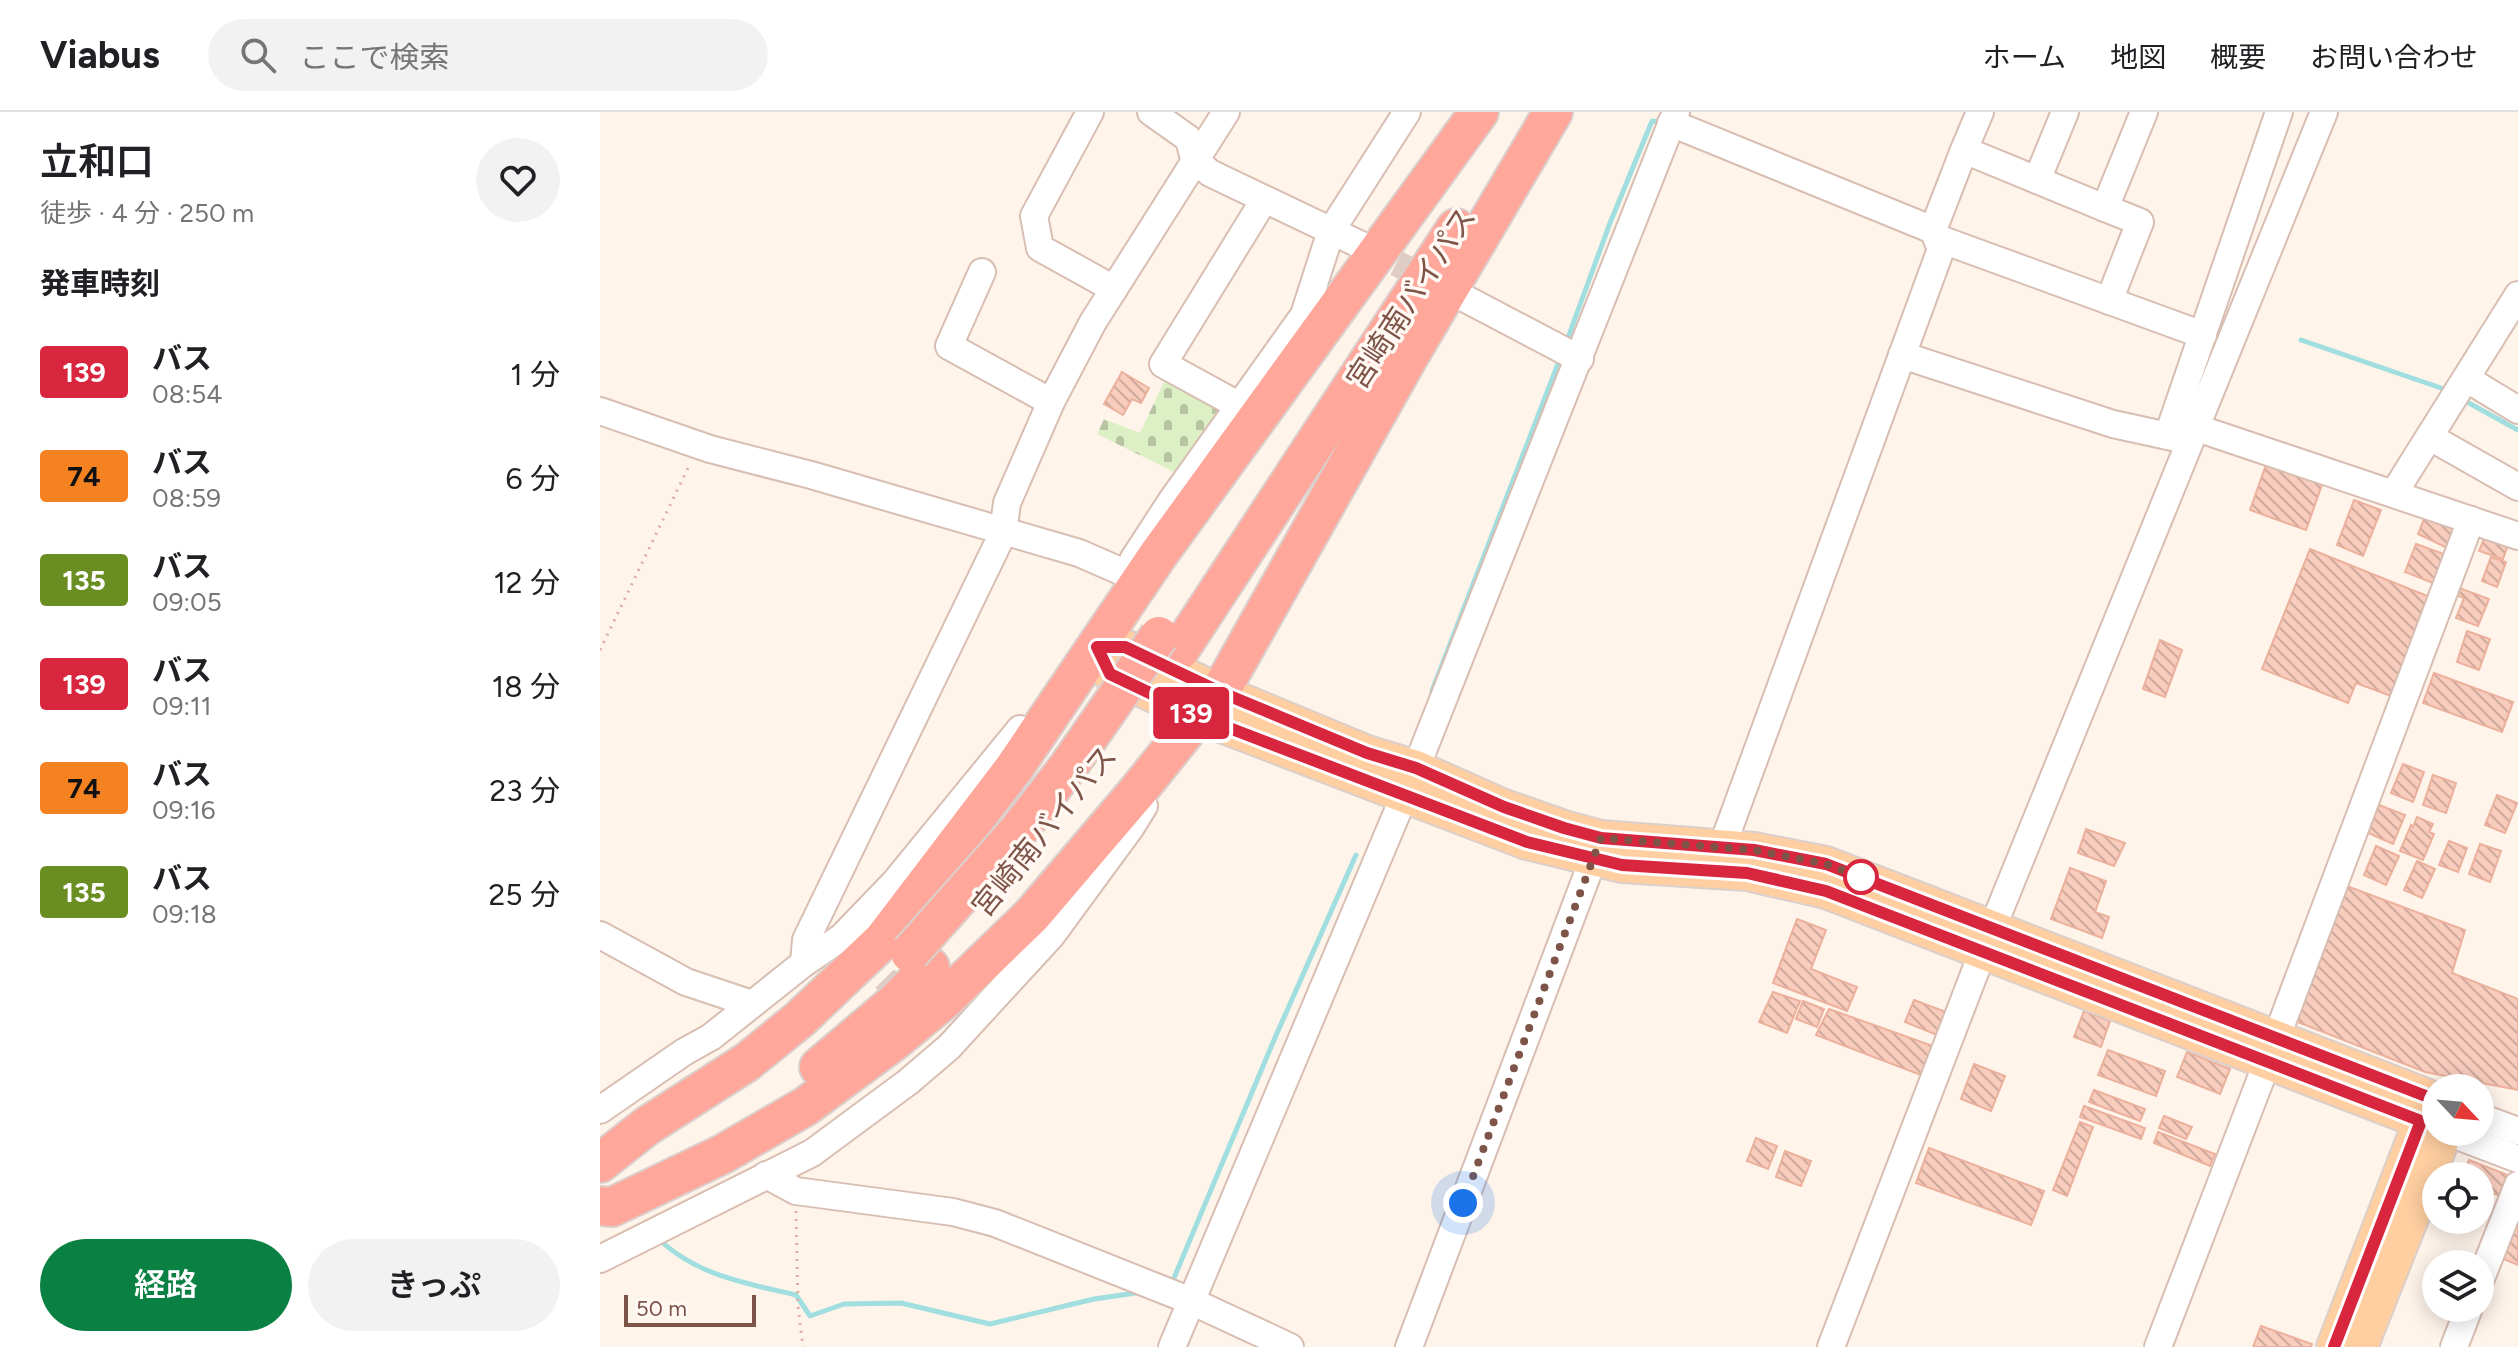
<!DOCTYPE html>
<html lang="ja">
<meta charset="utf-8">
<style>
body{margin:0;font-family:Figtree,"Noto Sans JP",sans-serif;background:#f2f2f2;color:#202124;height:100vh;display:flex;flex-direction:column;font-size:30px;white-space:nowrap}
*{box-sizing:border-box;margin:0}
p{font-size:26px;color:#757577}
.icon{flex:none;width:44px;height:44px;fill:none;stroke:currentColor;stroke-width:2;stroke-linecap:round;stroke-linejoin:round}
.map{position:relative;flex:1;overflow:hidden}
.sheet{display:flex;flex-direction:column;background:#fff;width:600px}
.sheet>*{flex:none}
.badge{padding:0 16px;border-radius:6px;font-size:28px;line-height:52px}
.needle{width:52px;rotate:116deg}
.buttons{position:absolute;left:1822px;top:962px;display:grid;gap:16px}
.buttons a{display:grid;place-items:center;width:72px;height:72px;border-radius:50%;background:#fff;box-shadow:0 4px 20px #0003;font-size:40px}
.scale{position:absolute;left:24px;bottom:20px;width:132px;box-sizing:border-box;padding-left:8px;border:4px solid #7e5448;border-top:0;font-size:22px;line-height:28px;white-space:nowrap;color:#7e5448;-webkit-text-stroke:6px #fff8f3;paint-order:stroke}
.you{position:absolute;width:40px;height:40px;margin:-20px;border:6px solid #fff;border-radius:50%;background:#1a73e8;box-shadow:0 0 0 12px #1a73e833}
.map>.badge{position:absolute;translate:-50% -50%;box-shadow:0 0 0 4px #fff}
h2{padding:0 40px;font-size:30px;line-height:72px}
.round{display:grid;place-items:center;flex:none;width:84px;height:84px;border-radius:42px;background:#f2f2f2}
.head{display:flex;align-items:center;justify-content:space-between;height:136px;padding:0 40px}
h1{font-size:38px;font-weight:600;line-height:60px}
.button{display:flex;gap:16px;margin-top:auto;padding:16px 40px}
.button a{flex:1;height:92px;border-radius:48px;background:#0b8043;color:#fff;font-size:32px;font-weight:600;line-height:92px;text-align:center}
.button a+a{background:#f2f2f2;color:#202124}
ul{padding:0;list-style:none}
li{display:flex;align-items:center;gap:24px;height:104px;padding:0 40px}
li div{flex:1}
li b{display:block;font-size:30px}
li em{font-style:normal}
li .badge{min-width:88px;font-weight:700;text-align:center}
header{display:flex;align-items:center;gap:48px;box-sizing:border-box;height:112px;padding:0 40px;background:#fff;border-bottom:2px solid #e0e0e0}
header strong{font-size:38px}
nav{display:flex;gap:44px;margin-inline-start:auto;font-size:28px}
.search{width:560px;height:72px;background:#f2f2f2;display:flex;align-items:center;gap:20px;box-sizing:border-box;padding:0 28px;border-radius:44px;color:#757577;font-size:30px}
main{display:flex;flex:1;min-height:0}
.map>svg:first-child{display:block}
.cemetery{fill:url(#cemetery-stones)}
.lines{fill:none;stroke-linecap:round;stroke-linejoin:round}
.stream{stroke:#a0dedf;stroke-width:5}
.building{fill:url(#building-back-hatch);stroke:#ecb09c;stroke-width:2}
.minor-tunnel{stroke:#dfccc2;stroke-width:26;stroke-dasharray:26 13;stroke-linecap:butt}
.minor-casing{stroke:#d8beb2;stroke-width:30}
.major-casing{stroke:#dbcfcc;stroke-width:38}
.highway-casing{stroke:#dbcfcc;stroke-width:42}
.path{stroke:#deafa0;stroke-width:3;stroke-dasharray:2 6;stroke-linecap:butt}
.minor{stroke:#fff;stroke-width:26}
.major{stroke:#ffcfa1;stroke-width:34}
.highway{stroke:#ffa79b;stroke-width:38}
.highway-bridge-casing{stroke:#dbcfcc;stroke-width:42;stroke-linecap:butt}
.highway-bridge{stroke:#ffa79b;stroke-width:38}
.line-casing{stroke:#fff;stroke-width:18}
.line{stroke:#d7263d;stroke-width:12}
.walk{stroke:#7e5448;stroke-width:8;stroke-dasharray:0 14.4}
.stop-dot{fill:#fff;stroke:#d7263d;stroke-width:4}
.labels{text-anchor:middle;dominant-baseline:central;stroke-width:7;stroke-linejoin:round;paint-order:stroke}
.street-label{font-size:30px;fill:#7e5448;stroke:#fff8f3}
</style>
<header>
<strong>Viabus</strong>
<div class="search"><svg class="icon" aria-label="search" viewBox="0 0 24 24"><circle cx="10" cy="10" r="6"/><path d="M15 15l6 6"/></svg>ここで検索</div>
<nav><a>ホーム</a><a>地図</a><a>概要</a><a>お問い合わせ</a></nav>
</header>
<main>
<section class="sheet">
<div class="head"><div><h1>立和口</h1><p>徒歩 · 4 分 · 250 m</p></div><a class="round"><svg class="icon" aria-label="heart" viewBox="0 0 24 24"><path d="M12 20l-8-8c-3-5 5-10 8-4 3-6 11-1 8 4z"/></svg></a></div>
<h2>発車時刻</h2>
<ul>
<li><span class="badge" style="background:#d7263d;color:#fff">139</span><div><b>バス</b><p>08:54</p></div><em>1 分</em></li>
<li><span class="badge" style="background:#f58220;color:#111">74</span><div><b>バス</b><p>08:59</p></div><em>6 分</em></li>
<li><span class="badge" style="background:#6b8e23;color:#fff">135</span><div><b>バス</b><p>09:05</p></div><em>12 分</em></li>
<li><span class="badge" style="background:#d7263d;color:#fff">139</span><div><b>バス</b><p>09:11</p></div><em>18 分</em></li>
<li><span class="badge" style="background:#f58220;color:#111">74</span><div><b>バス</b><p>09:16</p></div><em>23 分</em></li>
<li><span class="badge" style="background:#6b8e23;color:#fff">135</span><div><b>バス</b><p>09:18</p></div><em>25 分</em></li>
</ul>
<div class="button"><a>経路</a><a>きっぷ</a></div>
</section>
<div class="map">
<svg width="1918" height="1235" viewBox="0 0 1918 1235">
<defs>
<pattern id="cemetery-stones" width="16" height="16" patternUnits="userSpaceOnUse" patternTransform="scale(2)"><rect width="16" height="16" fill="#dcefc5"/><path d="M2 7V4a2 2 0 0 1 4 0v3zM10 15v-3a2 2 0 0 1 4 0v3z" fill="#b8c4a2"/></pattern>
<pattern id="building-back-hatch" width="6" height="6" patternUnits="userSpaceOnUse" patternTransform="scale(2)"><rect width="6" height="6" fill="#f8cdbe"/><path d="M-1 5l2 2M0 0l6 6M5-1l2 2" fill="none" stroke="#cea99c"/></pattern>
</defs>
<rect width="100%" height="100%" fill="#fff4ea"/>
<polygon class="cemetery" points="567,263 619,296 576,361 497,322 504,307 540,321"/>
<g class="lines">
<g class="stream">
<polyline points="1701,228 1844,277"/>
<polyline points="966,231 1010,111 1052,9 1060,10"/>
<polyline points="1867,290 1918,318"/>
<polyline points="832,579 961,244"/>
<path d="M63,1131c37,33 86,41 133,52l14,21 34,-12 57,-1 89,21 104,-25 49,-7"/>
<polyline points="571,1173 674,928 756,743"/>
</g>
</g>
<g class="building">
<polygon points="522,260 549,276 541,291 532,287 523,303 504,292"/>
<polygon points="1668,347 1724,367 1706,418 1650,398"/>
<polygon points="1754,388 1781,398 1763,444 1737,433"/>
<polygon points="1828,397 1858,409 1847,436 1818,422"/>
<polygon points="1887,419 1910,427 1903,447 1879,439"/>
<polygon points="1816,432 1844,442 1833,471 1805,460"/>
<polygon points="1710,437 1830,485 1791,584 1756,571 1748,591 1662,557"/>
<polygon points="1891,445 1906,450 1897,475 1882,469"/>
<polygon points="1854,474 1889,487 1878,514 1856,506 1864,486 1850,481"/>
<polygon points="1867,519 1890,527 1879,558 1857,550"/>
<polygon points="1560,528 1582,538 1565,585 1543,577"/>
<polygon points="1834,561 1913,590 1902,620 1823,591"/>
<polygon points="1803,652 1824,660 1813,690 1791,681"/>
<polygon points="1833,663 1856,671 1846,701 1823,693"/>
<polygon points="1897,683 1917,691 1905,721 1885,713"/>
<polygon points="1779,693 1805,703 1793,732 1768,721"/>
<polygon points="1817,705 1833,712 1829,720 1834,722 1823,748 1800,739 1811,713 1813,715"/>
<polygon points="1486,717 1525,731 1514,754 1478,741"/>
<polygon points="1849,729 1867,736 1858,760 1839,753"/>
<polygon points="1880,732 1901,739 1890,770 1869,762"/>
<polygon points="1776,734 1799,744 1786,773 1764,763"/>
<polygon points="1817,749 1835,757 1822,786 1804,778"/>
<polygon points="1470,756 1506,769 1495,800 1509,805 1502,826 1451,807"/>
<polygon points="1744,773 1865,818 1852,861 1918,887 1918,978 1825,960 1695,909"/>
<polygon points="1197,807 1226,818 1211,857 1257,875 1247,899 1173,871"/>
<polygon points="1173,880 1200,889 1187,921 1159,910"/>
<polygon points="1314,888 1346,900 1337,923 1305,910"/>
<polygon points="1203,889 1224,897 1217,915 1196,907"/>
<polygon points="1229,897 1336,935 1326,965 1216,923"/>
<polygon points="1484,899 1510,909 1501,935 1474,925"/>
<polygon points="1508,938 1565,959 1556,984 1498,963"/>
<polygon points="1587,940 1630,957 1620,982 1577,965"/>
<polygon points="1374,952 1405,964 1391,999 1361,987"/>
<polygon points="1494,978 1545,997 1540,1009 1489,990"/>
<polygon points="1484,994 1545,1016 1541,1027 1480,1005"/>
<polygon points="1564,1004 1592,1015 1586,1027 1559,1016"/>
<polygon points="1480,1010 1493,1015 1467,1084 1453,1078"/>
<polygon points="1558,1020 1615,1042 1610,1054 1554,1031"/>
<polygon points="1156,1026 1177,1034 1168,1057 1147,1049"/>
<polygon points="1329,1036 1444,1079 1431,1113 1316,1071"/>
<polygon points="1185,1039 1211,1049 1201,1074 1176,1065"/>
<polygon points="1869,1048 1908,1063 1900,1084 1884,1078 1880,1087 1880,1064 1862,1064"/>
<polygon points="1918,1103 1918,1153 1901,1146"/>
<polygon points="1661,1214 1712,1232 1711,1235 1653,1235"/>
</g>
<g class="lines">
<g class="minor-tunnel">
<polyline points="762,133 838,173"/>
<polyline points="257,839 314,896"/>
</g>
<g class="minor-casing">
<g id="minor">
<polyline points="490,0 434,104 440,136 514,177"/>
<polyline points="551,0 589,27 594,47 610,61 761,133"/>
<polyline points="1380,0 1364,38 1505,96 1544,0"/>
<polyline points="1071,11 1333,118 1341,137 1122,735"/>
<polyline points="1437,68 1465,0"/>
<polyline points="1505,96 1540,110 1509,189"/>
<polyline points="1333,118 1364,38"/>
<polyline points="1337,126 1603,223"/>
<polyline points="382,160 349,234 451,290"/>
<polyline points="866,187 980,247"/>
<polyline points="1302,243 1513,312 1586,328"/>
<polyline points="1867,267 1918,298"/>
<polyline points="638,293 563,252 664,88"/>
<polyline points="0,299 110,337 211,363 479,441 525,461"/>
<polyline points="1597,316 1918,424"/>
<polyline points="1568,323 1679,0"/>
<polyline points="1830,325 1918,375"/>
<polyline points="1794,381 1918,183"/>
<polyline points="533,448 572,388 704,203 731,119 807,0"/>
<polyline points="0,823 86,870 152,892"/>
<polyline points="204,851 206,828 403,421 407,391 451,290 493,210 626,0"/>
<polyline points="1677,924 1871,408"/>
<polyline points="0,998 84,940 111,925 204,851 242,825 295,770 420,617"/>
<polyline points="1880,1005 1918,1019"/>
<polyline points="1847,1020 1918,1047"/>
<polyline points="166,1063 196,1079 353,1100 395,1111 591,1189 690,1235"/>
<polyline points="0,1147 212,1041 308,970 349,935 451,824 531,715 544,694"/>
<polyline points="1880,1169 1918,1073"/>
<polyline points="572,1235 816,656 1076,0"/>
<polyline points="809,1235 1000,729"/>
<polyline points="1231,1235 1383,839 1724,0"/>
<polyline points="1558,1235 1668,948"/>
<polyline points="1854,1235 1869,1196"/>
</g>
</g>
<g class="major-casing">
<g id="major">
<polyline points="1734,1235 1821,1009 1226,779 1147,761 1022,753 927,730 598,604 510,562 497,535 525,535 620,580 767,641 816,656 904,695 964,716 1001,726 1154,738 1226,752 1836,988"/>
<polyline points="1760,1235 1845,1020"/>
</g>
</g>
<g class="highway-casing">
<g id="highway">
<polyline points="579,539 856,116"/>
<polyline points="620,580 808,246 953,0"/>
<polyline points="219,955 297,889 330,855"/>
<polyline points="0,1051 47,1014 147,950 200,907 283,828 414,656 558,443 879,0"/>
<polyline points="0,1094 12,1095 123,1042 206,994 293,930 345,887 432,803 537,680 598,604"/>
</g>
</g>
<g class="path">
<polyline points="0,538 89,354"/>
<polyline points="196,1099 198,1194 203,1235"/>
</g>
<use href="#minor" class="minor"/>
<use href="#major" class="major"/>
<use href="#highway" class="highway"/>
<g class="highway-bridge-casing">
<polyline id="highway-bridge" points="310,841 418,719 468,655 559,524"/>
</g>
<use href="#highway-bridge" class="highway-bridge"/>
</g>
<g class="lines">
<g class="line-casing">
<polyline id="line" points="1734,1235 1821,1009 1226,779 1147,761 1022,753 927,730 598,604 510,562 497,535 525,535 620,580 767,641 816,656 904,695 964,716 1001,726 1154,738 1226,752 1836,988"/>
</g>
<use href="#line" class="line"/>
<polyline class="walk" points="863,1091 1001,726 1154,738 1226,752 1261,765"/>
</g>
<circle class="stop-dot" cx="1261" cy="765" r="16"/>
<g class="labels">
<g class="street-label">
<text transform="translate(811 186) rotate(-57)">宮崎南バイパス</text>
<text transform="translate(444 719) rotate(-51)">宮崎南バイパス</text>
</g>
</g>
</svg>
<div class="buttons">
<a><svg class="needle" viewBox="-14 -14 28 28"><path d="M0-13l5 13h-10z" fill="#e53935"/><path d="M0 13l5-13h-10z" fill="#757577"/></svg></a>
<a><svg class="icon" aria-label="locate" viewBox="0 0 24 24"><circle cx="12" cy="12" r="6"/><path d="M12 2v4M12 18v4M2 12h4M18 12h4"/></svg></a>
<a><svg class="icon" aria-label="layers" viewBox="0 0 24 24"><path d="M12 4l9 5-9 5-9-5zM3 14l9 5 9-5"/></svg></a>
</div>
<div class="scale">50 m</div>
<div class="you" style="left:863px;top:1091px"></div>
<b class="badge" style="left:591px;top:601px;background:#d7263d;color:#fff">139</b>
</div>
</main>
